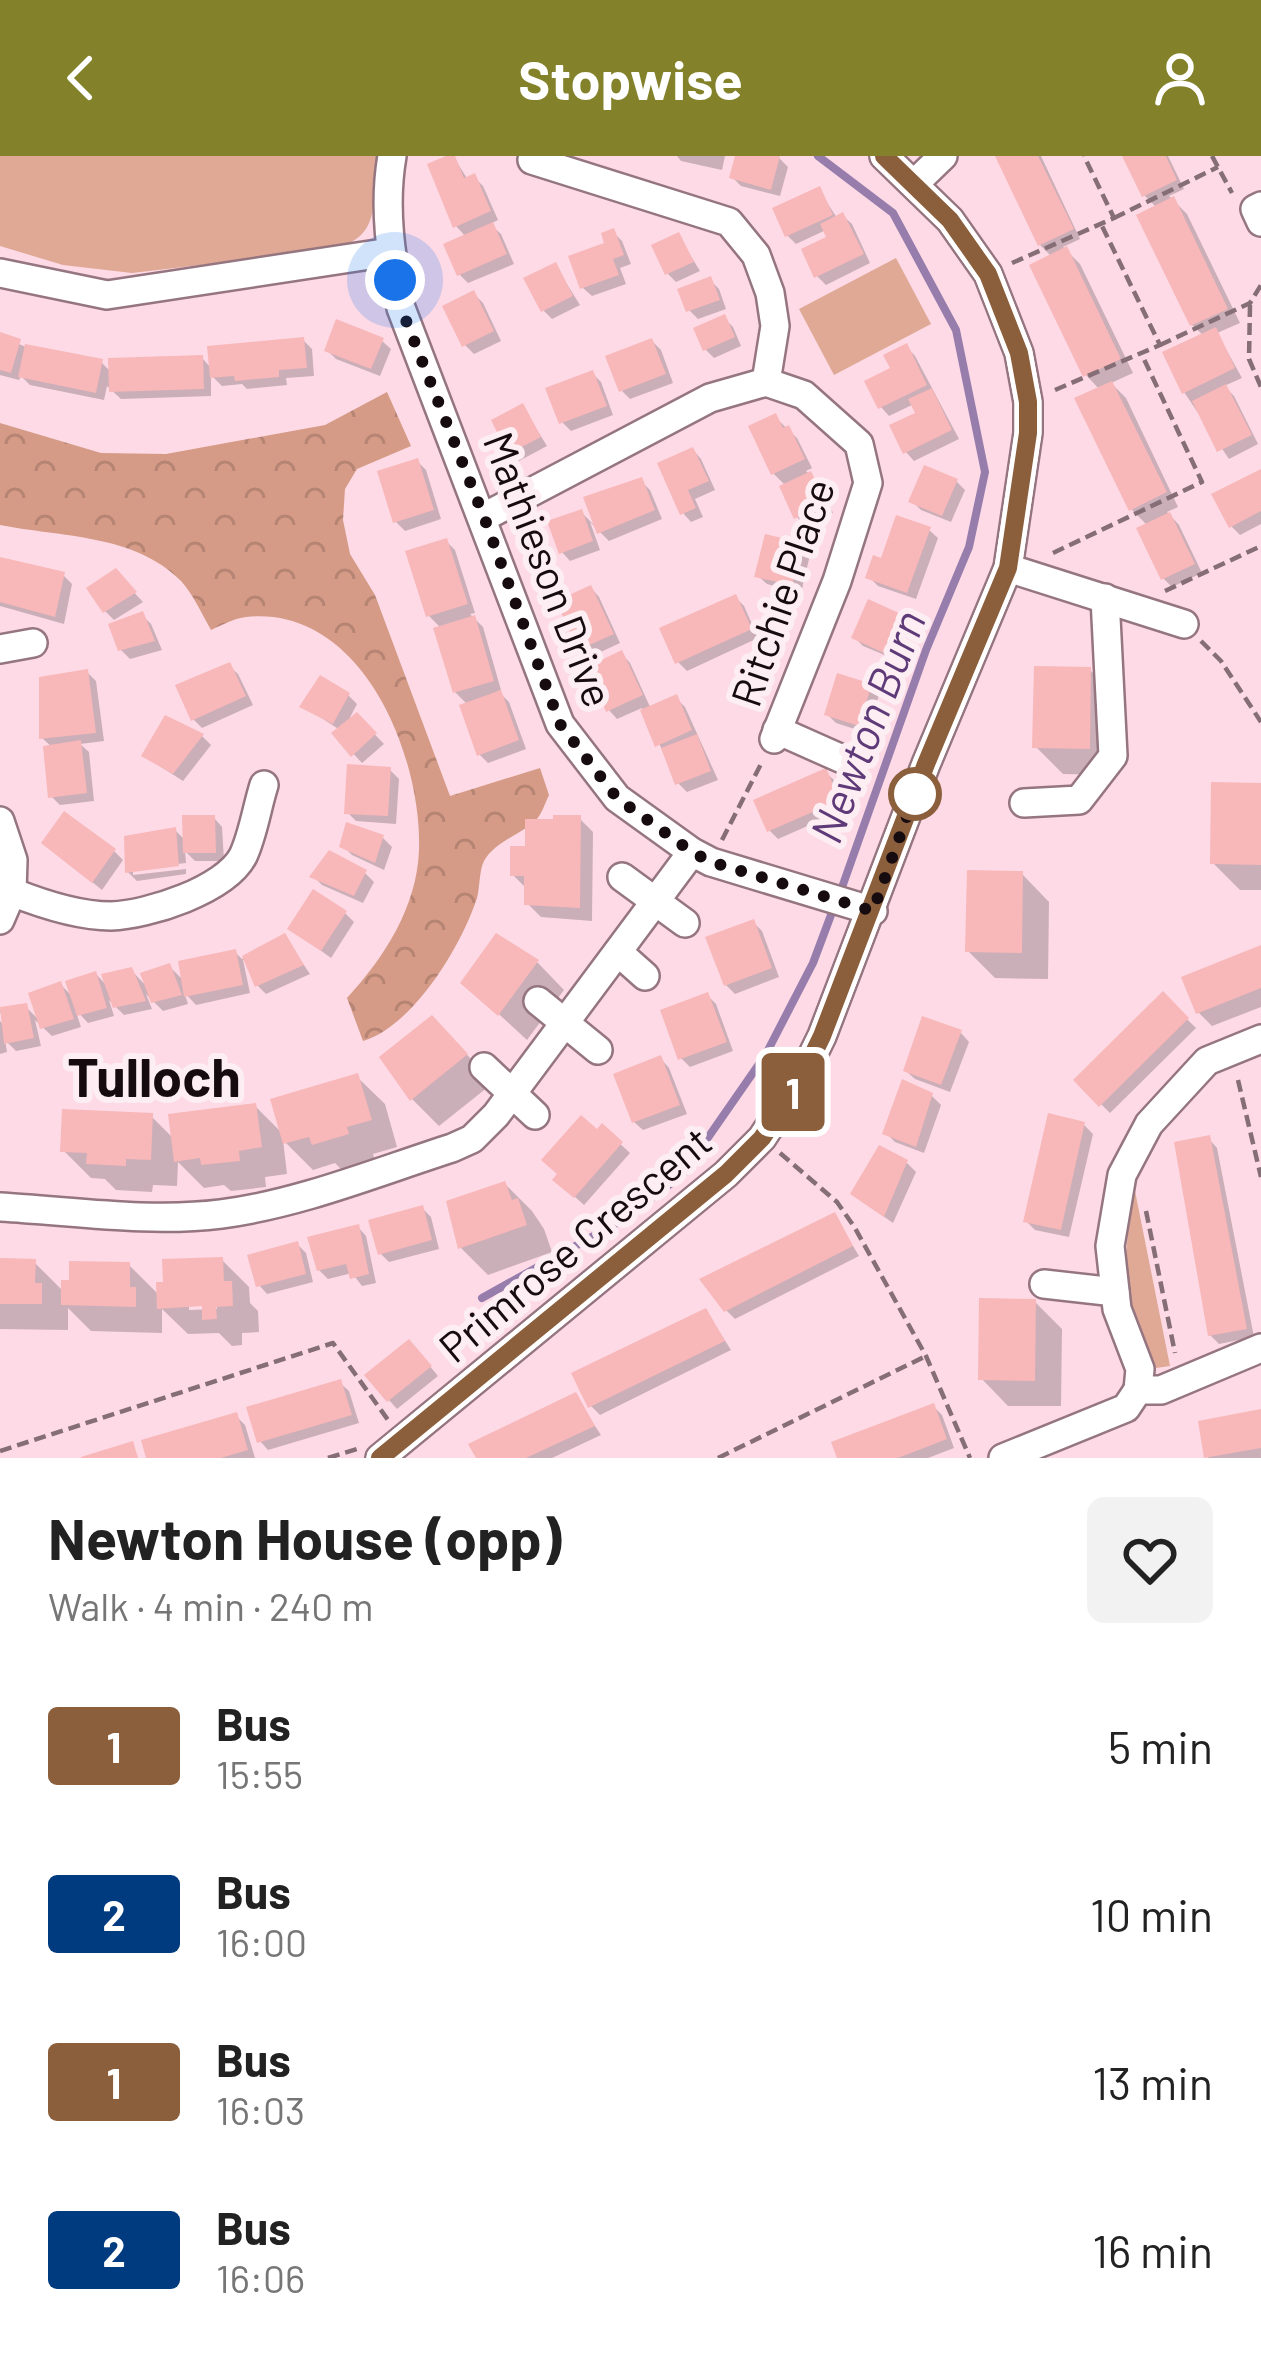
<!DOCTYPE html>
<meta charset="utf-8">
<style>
body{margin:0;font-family:Barlow,sans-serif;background:#f2f2f2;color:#222;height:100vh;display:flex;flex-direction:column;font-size:45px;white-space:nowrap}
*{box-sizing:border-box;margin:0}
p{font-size:39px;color:#767676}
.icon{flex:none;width:66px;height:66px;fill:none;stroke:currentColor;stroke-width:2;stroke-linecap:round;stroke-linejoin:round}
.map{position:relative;height:1302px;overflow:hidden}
.panel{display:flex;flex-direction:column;background:#fff;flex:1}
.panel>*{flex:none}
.badge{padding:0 24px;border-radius:9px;font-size:42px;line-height:78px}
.you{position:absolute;width:60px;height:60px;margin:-30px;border:9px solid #fff;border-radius:50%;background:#1a73e8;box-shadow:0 0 0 18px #1a73e833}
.map>.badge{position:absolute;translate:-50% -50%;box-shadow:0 0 0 6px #fff}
.round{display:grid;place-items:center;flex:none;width:126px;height:126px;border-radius:18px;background:#f2f2f2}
.summary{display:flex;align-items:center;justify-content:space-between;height:204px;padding:0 48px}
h1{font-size:57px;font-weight:700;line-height:90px}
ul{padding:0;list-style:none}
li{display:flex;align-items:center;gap:36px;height:168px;padding:0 48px}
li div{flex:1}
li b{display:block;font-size:45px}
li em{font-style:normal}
li .badge{min-width:132px;font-weight:700;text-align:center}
header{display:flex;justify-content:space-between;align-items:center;height:156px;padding:0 48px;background:#83812a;color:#fff;font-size:54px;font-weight:700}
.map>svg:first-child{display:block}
.green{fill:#dfa995}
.forest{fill:url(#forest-crowns)}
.shadow{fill:#0003;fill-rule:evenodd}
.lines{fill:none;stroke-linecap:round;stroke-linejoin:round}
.stream{stroke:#977dac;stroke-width:8}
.building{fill:#f8b7b8}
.minor-casing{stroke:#947580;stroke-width:32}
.path{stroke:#856e76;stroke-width:4.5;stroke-dasharray:12 6;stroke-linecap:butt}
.minor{stroke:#fff;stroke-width:27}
.line-casing{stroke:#fff;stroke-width:27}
.line{stroke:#8b5e3c;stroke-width:18}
.walk{stroke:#160b0f;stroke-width:12;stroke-dasharray:0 21.6}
.stop-dot{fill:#fff;stroke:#8b5e3c;stroke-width:6}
.labels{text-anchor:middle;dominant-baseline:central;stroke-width:12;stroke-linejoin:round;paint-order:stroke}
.street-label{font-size:42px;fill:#160b0f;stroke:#fceef3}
.water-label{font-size:45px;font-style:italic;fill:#5f3a78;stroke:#fceef3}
.district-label{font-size:54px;font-weight:bold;fill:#160b0f;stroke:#fceef3}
</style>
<header><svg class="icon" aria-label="back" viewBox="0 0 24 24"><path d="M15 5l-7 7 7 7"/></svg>Stopwise<svg class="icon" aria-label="person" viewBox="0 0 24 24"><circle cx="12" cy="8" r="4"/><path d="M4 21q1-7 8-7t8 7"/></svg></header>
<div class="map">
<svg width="1261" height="1302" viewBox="0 0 1261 1302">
<defs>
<pattern id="forest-crowns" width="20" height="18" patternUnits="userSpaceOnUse" patternTransform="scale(3)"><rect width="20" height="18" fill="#d59b87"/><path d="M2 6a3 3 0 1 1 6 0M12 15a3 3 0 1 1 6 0" fill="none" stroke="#b68473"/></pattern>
</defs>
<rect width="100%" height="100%" fill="#fddae6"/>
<g class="green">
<path d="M0,0h379c-11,46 8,80 -49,94l-198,23 -69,-8 -63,-19z"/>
<polygon points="896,102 931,168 834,219 799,153"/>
<path d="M1135,1035l35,175 -14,2c-37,-55 -34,-115 -21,-177z"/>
</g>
<path class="forest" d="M387,236l24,54 -54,23 -12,20 -2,31 7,34 25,41 75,201 90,-28 9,27c-4,8 -7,19 -13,25 -15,15 -41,21 -52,41 -5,10 -4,26 -7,37 -16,49 -64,128 -114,143l-16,-43c37,-40 70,-91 72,-148 3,-95 -57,-245 -173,-233 -11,1 -24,8 -35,13 -9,-16 -18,-36 -30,-49 -46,-47 -121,-44 -181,-56v-102l101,30 65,1 159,-29z"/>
<g class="shadow">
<polygon points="453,0 468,24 474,21 483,30 498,64 490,68 501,78 514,108 468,127 460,119 466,81 456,70"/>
<polygon points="677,0 725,0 722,14 681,5"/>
<polygon points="738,0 779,2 788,11 780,40 741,30 732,21"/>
<polygon points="1001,0 1041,0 1080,83 1063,91 1080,108 1133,217 1111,227 1126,242 1178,351 1167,356 1179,369 1202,417 1172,431 1163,422 1148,370 1131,353 1100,234 1086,219 1052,101 1040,89"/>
<polygon points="1125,0 1168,0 1184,33 1169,40 1187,58 1240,167 1217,177 1242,222 1224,230 1234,240 1258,288 1229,303 1184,236 1204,180 1192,169 1157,52 1144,39"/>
<polygon points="819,34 837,62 843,60 852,68 870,107 826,129 817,120 830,82 826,74 796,88 787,79"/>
<polygon points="613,76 622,85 631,108 620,112 626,128 592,140 583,132"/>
<polygon points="678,79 700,115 676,126 668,118"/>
<polygon points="555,109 580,149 552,163 543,154"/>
<polygon points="710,124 719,133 726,153 698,163 689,154"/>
<polygon points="474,138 483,147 501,185 474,198 465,189"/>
<polygon points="724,162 733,171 741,190 714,202 705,193"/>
<polygon points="0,180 26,191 101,206 111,216 202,202 212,213 303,184 312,193 314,220 286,222 287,229 247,233 242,228 222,230 211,219 211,240 121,243 107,230 104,244 30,229 21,220 19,224 0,219"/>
<polygon points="382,185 391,193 380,220 336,203 327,194"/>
<polygon points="652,185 661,194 673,227 630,243 622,235"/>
<polygon points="907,191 915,200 959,283 914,305 906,296 919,258 914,248 889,260 881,251"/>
<polygon points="592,217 601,226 613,259 571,275 562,266"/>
<polygon points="523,251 547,290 519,305 510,296"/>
<polygon points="775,261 797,282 812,312 806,315 819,327 833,357 806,370 797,361 786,330 773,317"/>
<polygon points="693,294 701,303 715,334 695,343 703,361 691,366 683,357"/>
<polygon points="417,305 426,314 441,363 405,375 396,366"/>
<polygon points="1261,316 1261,368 1240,379 1231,370"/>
<polygon points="641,325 650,334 662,363 609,385 590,366 600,394 570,405 562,396 581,356 599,374"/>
<polygon points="956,325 965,334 951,366 921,354 912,345"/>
<polygon points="929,374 938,382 916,443 878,430 869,421 883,406"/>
<polygon points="446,385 455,394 475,457 470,458 483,471 501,534 498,535 509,546 526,593 488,607 479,598 468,549 455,536 441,472 429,460"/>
<polygon points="801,390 810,399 801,437 767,428 758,420"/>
<polygon points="0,410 63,419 72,428 64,468 0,450"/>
<polygon points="115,416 143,446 114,464 105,455"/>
<polygon points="591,432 599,441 620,487 590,501 581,493"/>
<polygon points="735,441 744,450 758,482 687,515 678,506"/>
<polygon points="142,459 151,468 162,494 130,503 121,494"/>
<polygon points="900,461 908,469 894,503 863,490 854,481"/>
<polygon points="622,498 630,507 651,553 676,542 685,551 718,624 687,636 678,627 642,552 617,563 609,554"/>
<polygon points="229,510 238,518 253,549 202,572 193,563"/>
<polygon points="1090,514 1117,541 1116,619 1063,618 1036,591"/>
<polygon points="87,516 96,525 104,585 80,588 89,596 94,645 60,649 51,640 52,591 42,582"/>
<polygon points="870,531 879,539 867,577 836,567 827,558"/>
<polygon points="348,539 357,548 346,569 357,560 384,588 362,607 335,578 340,574 303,550"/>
<polygon points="202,580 211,589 183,625 144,600"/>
<polygon points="390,614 399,623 396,668 356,665 348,657"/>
<polygon points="825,616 834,624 846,653 778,683 769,674"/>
<polygon points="1261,630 1261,734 1240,734 1213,707"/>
<polygon points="214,662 222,671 224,705 195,705 185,695 186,707 133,713 133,719 186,713 186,718 137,725 128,716 175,674 186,685"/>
<polygon points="579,662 593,676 592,765 541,761 527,747 527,733 513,719 528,693"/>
<polygon points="383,682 392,691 384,714 352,699 343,690"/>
<polygon points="54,695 114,695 123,704 102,734"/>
<polygon points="365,717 374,726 363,747 322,729 313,720"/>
<polygon points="1022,718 1049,746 1048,823 995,822 968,795"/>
<polygon points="345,757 354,766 331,802 291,773"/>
<polygon points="753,766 762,775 779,821 735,838 726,829"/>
<polygon points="285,781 310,818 266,838 257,829 246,803 243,804 250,837 196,849 184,836 188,848 163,855 146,838 152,853 124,859 109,844 114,860 88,867 75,853 81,871 52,880 35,864 41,890 16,895 5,884 7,896 0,898 0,865 3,868 0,854 26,851 41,866 60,828 74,842 96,818 109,832 131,814 148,832 169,810 185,826 235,796 242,803"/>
<polygon points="497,781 538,807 564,834 527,884 464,826"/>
<polygon points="1261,792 1261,851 1212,870 1198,856"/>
<polygon points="708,840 716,848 733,895 690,911 681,902"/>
<polygon points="1163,840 1196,872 1110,957 1077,924"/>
<polygon points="961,877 969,886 950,936 915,923 906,915"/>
<polygon points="459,890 493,927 439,970 412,943"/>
<polygon points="661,903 669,912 687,958 643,974 634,966"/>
<polygon points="357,921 385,948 397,991 373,998 375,1005 342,1014 335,1007 313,1014 283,984 287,1018 265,1021 266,1031 231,1035 224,1029 204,1032 178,1006 177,1030 153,1029 152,1036 116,1034 105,1023 91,1022 64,995 151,960 174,983 255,950 284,979"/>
<polygon points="932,940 941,949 924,997 895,986 886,977"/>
<polygon points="1084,969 1093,978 1069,1081 1035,1074 1026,1065"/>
<polygon points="602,971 630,997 584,1049 565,1032"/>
<polygon points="1209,983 1217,992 1254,1181 1219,1188 1210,1179"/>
<polygon points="907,1007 916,1016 893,1067 863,1046"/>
<polygon points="505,1028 532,1055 544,1073 552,1096 488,1119 461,1092"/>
<polygon points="422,1052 431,1061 439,1093 389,1106 380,1097"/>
<polygon points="835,1060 859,1100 735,1163 726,1154"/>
<polygon points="358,1071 366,1080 376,1127 362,1130 352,1117 328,1123 319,1114"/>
<polygon points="297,1088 306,1097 313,1126 267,1138 259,1129"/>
<path d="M222,1104l27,27 1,16 8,8 1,21 -17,1v12l-10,1 -13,-13 -31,1 -26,-25v24l-71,-2 -23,-23v22l-68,-1v-67h34l30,30 65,-27 31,31zM216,1147l1,6 -28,1v-6z"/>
<polygon points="1035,1146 1062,1173 1061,1250 1008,1250 981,1222"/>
<polygon points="706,1155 731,1194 600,1259 591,1250"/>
<polygon points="418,1196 438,1220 397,1253 389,1244"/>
<polygon points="340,1227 349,1235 359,1267 268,1294 260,1285"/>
<polygon points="575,1240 601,1279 552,1302 479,1302"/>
<polygon points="933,1250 942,1259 954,1292 928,1302 840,1302"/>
<polygon points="1261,1256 1261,1302 1208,1302 1201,1267"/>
<polygon points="236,1260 245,1269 255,1302 149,1302"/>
</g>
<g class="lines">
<g class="stream">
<polyline points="818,0 893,57 956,174 985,316 969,391 926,494 840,737"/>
<polyline points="482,1142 624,1063 682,1019 766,898 813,807 834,751"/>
</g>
</g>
<g class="building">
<polygon points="446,0 455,0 464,22 475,17 491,55 453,72 427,8"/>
<polygon points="735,0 780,0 771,34 729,22"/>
<polygon points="995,0 1038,0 1074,73 1038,90"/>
<polygon points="1122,0 1166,0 1177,24 1142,41"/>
<polygon points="820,30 833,59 785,81 772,52"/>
<polygon points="1174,40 1228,153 1190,170 1136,59"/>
<polygon points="843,56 864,98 814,122 801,93 826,81 820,68"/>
<polygon points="493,66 507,98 457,120 443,88"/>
<polygon points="614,72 624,99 613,103 619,119 580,133 568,100 604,87 601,77"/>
<polygon points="679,76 694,106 665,119 651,89"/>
<polygon points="1067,90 1121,203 1083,221 1029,109"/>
<polygon points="556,106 573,140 541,156 523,122"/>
<polygon points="711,120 720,144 686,156 677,133"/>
<polygon points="474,134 494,175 462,191 442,150"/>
<polygon points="725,158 735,181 703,195 693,172"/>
<polygon points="336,163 384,182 371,213 324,195"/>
<polygon points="1216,171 1235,212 1182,238 1162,196"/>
<polygon points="0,176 21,183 11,217 0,214"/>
<polygon points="304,181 307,212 279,214 279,221 235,225 234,220 210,222 207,190"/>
<polygon points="652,182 666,218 619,236 605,200"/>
<polygon points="907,187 927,229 878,253 864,225 890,212 883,199"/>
<polygon points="25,188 103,203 96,237 18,221"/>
<polygon points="203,199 204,233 109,236 108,202"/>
<polygon points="593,214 607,250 559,268 545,232"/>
<polygon points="1112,225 1167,336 1129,355 1074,242"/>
<polygon points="1226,228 1252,279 1217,296 1192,245"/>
<polygon points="932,232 952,274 903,298 889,269 915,257 908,243"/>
<polygon points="523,247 541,281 508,298 491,264"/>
<polygon points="776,257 783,272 789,269 805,303 771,319 748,270"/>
<polygon points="693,291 709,325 688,334 696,352 680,359 657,307"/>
<polygon points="418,302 434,354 393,367 377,315"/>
<polygon points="924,309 958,323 942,360 908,346"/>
<polygon points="1261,313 1261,355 1229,372 1211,338"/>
<polygon points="811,315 826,348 794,363 779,330"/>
<polygon points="642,321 655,354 597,378 583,341"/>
<polygon points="582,353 593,385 559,398 547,365"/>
<polygon points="1170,356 1195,408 1161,424 1136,372"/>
<polygon points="896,359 931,371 907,437 865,422 873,399 881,402"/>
<polygon points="765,378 802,387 792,429 754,421"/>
<polygon points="447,382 468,448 426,461 405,395"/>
<polygon points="0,401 65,416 55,461 0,446"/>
<polygon points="116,412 137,436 103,457 86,432"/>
<polygon points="591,429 614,478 578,494 556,445"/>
<polygon points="736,438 752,473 675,508 659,472"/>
<polygon points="868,443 901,458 884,497 851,482"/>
<polygon points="143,455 155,485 118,495 108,468"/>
<polygon points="475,459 494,525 453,537 433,472"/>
<polygon points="622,494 643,539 606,556 589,510"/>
<polygon points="230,506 246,540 191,565 175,529"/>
<polygon points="1034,510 1091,511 1090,593 1032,592"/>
<polygon points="88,513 96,577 39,583 39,521"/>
<polygon points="837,517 872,528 859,570 824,559"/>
<polygon points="320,519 350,537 333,568 299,551"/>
<polygon points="501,534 519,584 477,600 459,549"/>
<polygon points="677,538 692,574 655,591 640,554"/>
<polygon points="357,556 377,577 351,601 331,577"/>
<polygon points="165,559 204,578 173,618 141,600"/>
<polygon points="697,578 711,615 675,629 661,592"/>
<polygon points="81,584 87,637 48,642 43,590"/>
<polygon points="347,608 391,611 388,660 344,658"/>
<polygon points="826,612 840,644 767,676 753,644"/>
<polygon points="1211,626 1261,627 1261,709 1210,708"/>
<polygon points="64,655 116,693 92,727 41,687"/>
<polygon points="182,659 215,659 216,697 183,697"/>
<polygon points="553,659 581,659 580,752 524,749 524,720 510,720 510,690 525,690 525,663 553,663"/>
<polygon points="346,666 384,679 375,707 339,691"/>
<polygon points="176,671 179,710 125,717 124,680"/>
<polygon points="329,694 367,714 354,740 309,721"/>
<polygon points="967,714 1023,715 1022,797 965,796"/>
<polygon points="313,733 347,755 321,795 287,773"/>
<polygon points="754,763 772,812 724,830 705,781"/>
<polygon points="285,777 304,809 255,831 242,800"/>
<polygon points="496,777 539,804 498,860 460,827"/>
<polygon points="1261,789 1261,832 1196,858 1181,821"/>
<polygon points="236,793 243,829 184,841 178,805"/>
<polygon points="170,807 182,839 151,847 140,817"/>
<polygon points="132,811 146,845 113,852 101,818"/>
<polygon points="96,815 107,852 77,860 65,825"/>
<polygon points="61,825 74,863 40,873 28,837"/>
<polygon points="1163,835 1189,862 1099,951 1073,924"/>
<polygon points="708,836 727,886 678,904 660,854"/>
<polygon points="27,847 34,882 4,888 0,851"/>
<polygon points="432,859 468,898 410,945 379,901"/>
<polygon points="922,860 962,874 941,929 903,915"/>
<polygon points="661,899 680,949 632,967 613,918"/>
<polygon points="358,917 372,964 347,971 349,978 312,989 309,981 283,988 270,943"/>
<polygon points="902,923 933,937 916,991 882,978"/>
<polygon points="256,947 262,991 239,995 240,1005 201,1009 200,1002 174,1006 168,958"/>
<polygon points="62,953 153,957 151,1004 126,1003 126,1010 86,1008 87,997 60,996"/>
<polygon points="1048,957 1085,966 1061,1074 1023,1066"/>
<polygon points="581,959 597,973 602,967 623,986 574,1042 552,1024 557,1018 541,1004"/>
<polygon points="1210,979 1247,1173 1208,1180 1174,986"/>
<polygon points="879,989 908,1004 884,1061 850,1038"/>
<polygon points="505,1025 512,1044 518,1042 527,1069 458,1093 446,1045"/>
<polygon points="423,1049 432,1084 378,1099 368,1064"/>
<polygon points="835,1056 853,1090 724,1156 699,1123"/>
<polygon points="359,1068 369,1118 350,1123 346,1108 317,1115 307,1081"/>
<polygon points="298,1085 306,1118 256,1131 247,1099"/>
<polygon points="223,1101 224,1125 232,1125 233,1150 216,1151 217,1163 202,1164 202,1150 157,1153 156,1126 163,1126 162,1103"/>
<polygon points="0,1102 36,1103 35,1127 42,1127 42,1148 0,1148"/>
<polygon points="69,1105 130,1106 130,1131 136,1131 136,1151 61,1149 61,1124 69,1124"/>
<polygon points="979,1142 1036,1143 1035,1225 978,1224"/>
<polygon points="706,1152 725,1185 588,1252 571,1217"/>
<polygon points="409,1183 432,1210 387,1246 364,1219"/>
<polygon points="341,1223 352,1259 257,1287 246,1251"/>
<polygon points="576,1236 595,1270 526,1302 476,1302 468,1288"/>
<polygon points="934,1247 947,1283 898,1302 837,1302 831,1286"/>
<polygon points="1261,1253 1261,1292 1204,1302 1198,1265"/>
<polygon points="237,1256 248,1294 221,1302 146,1302 141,1284"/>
<polygon points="133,1285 138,1302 81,1302 81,1301"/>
</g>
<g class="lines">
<g class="minor-casing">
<g id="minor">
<path d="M392,0c-9,52 -1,101 9,152l159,416 57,74 75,54 19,10 162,49"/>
<polyline points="532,4 729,66 756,99 770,137 775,170 766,226"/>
<polyline points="915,27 943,0"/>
<polyline points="1261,50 1255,53 1261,66"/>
<polyline points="0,117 107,139 390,96"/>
<polyline points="484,361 710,242 766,226 804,239 859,288 868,327 837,425 774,583"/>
<polyline points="1008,412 1184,468"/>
<polyline points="0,493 33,487"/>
<polyline points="777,574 849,606"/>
<polyline points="1024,647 1079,644 1113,600 1105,442"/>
<polyline points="0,665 13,704 12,736"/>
<polyline points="622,721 685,767"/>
<path d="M0,764l12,-28c30,12 67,24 99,24 37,-1 114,-26 132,-60 10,-21 14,-49 21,-71"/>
<polyline points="618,796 645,820"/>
<polyline points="538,845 598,894"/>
<polyline points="484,911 535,959"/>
<path d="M0,1051c72,4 149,16 221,7 78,-10 156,-42 231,-66l20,-9 24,-24 196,-263"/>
<polyline points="1044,1128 1115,1136"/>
<polyline points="1138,1234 1140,1213 1117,1153 1110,1090 1122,1019 1149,968 1207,905 1261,883"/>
<polyline points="380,1302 726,1018 762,982 802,921 822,880 926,608 1008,412 1028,277 1028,246 1019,197 988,118 950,64 884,0"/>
<polyline points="1003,1302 1126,1252 1138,1234 1161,1234 1261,1192"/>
</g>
</g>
<g class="path">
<polyline points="1212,0 1232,37"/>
<polyline points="1114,62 1218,11"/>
<polyline points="1012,107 1114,62 1084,0"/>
<polyline points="1250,149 1249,203 1261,231"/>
<polyline points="1160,189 1250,147 1261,129"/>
<polyline points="1055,234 1160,189 1101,68"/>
<polyline points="1053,397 1202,326 1142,199"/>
<polyline points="1165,435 1261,390"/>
<polyline points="1201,485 1221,505 1261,566"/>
<polyline points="722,684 763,604"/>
<polyline points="1238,924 1261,1021"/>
<polyline points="780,997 837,1046 855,1072 926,1200 970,1302"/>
<polyline points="1146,1055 1175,1197"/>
<polyline points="0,1295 333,1187 388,1264"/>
<polyline points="328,1302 357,1293"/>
<polyline points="718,1302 926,1200"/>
</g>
<use href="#minor" class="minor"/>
</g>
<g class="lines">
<g class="line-casing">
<polyline id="line" points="380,1302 726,1018 762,982 802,921 822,880 926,608 1008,412 1028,277 1028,246 1019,197 988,118 950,64 884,0"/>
</g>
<use href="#line" class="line"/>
<polyline class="walk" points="395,124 401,152 484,361 560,568 617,642 692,696 711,706 873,755 915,638"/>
</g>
<circle class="stop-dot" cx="915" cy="638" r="24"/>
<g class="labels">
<g class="street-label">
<text transform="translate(550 413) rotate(69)">Mathieson Drive</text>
<text transform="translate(781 436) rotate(-71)">Ritchie Place</text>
<text transform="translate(574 1087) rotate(-40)">Primrose Crescent</text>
</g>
<g class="water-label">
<text transform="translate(866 570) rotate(-69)">Newton Burn</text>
</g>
<g class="district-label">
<text x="154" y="919">Tulloch</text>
</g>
</g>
</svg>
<div class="you" style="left:395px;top:124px"></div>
<b class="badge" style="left:793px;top:936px;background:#8b5e3c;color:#fff">1</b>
</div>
<section class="panel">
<div class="summary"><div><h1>Newton House (opp)</h1><p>Walk · 4 min · 240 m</p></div><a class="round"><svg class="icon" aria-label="heart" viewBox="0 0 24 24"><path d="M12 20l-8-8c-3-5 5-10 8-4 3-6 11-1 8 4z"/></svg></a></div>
<ul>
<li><span class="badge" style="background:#8b5e3c;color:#fff">1</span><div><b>Bus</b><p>15:55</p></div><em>5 min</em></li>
<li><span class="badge" style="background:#003b80;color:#fff">2</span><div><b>Bus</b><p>16:00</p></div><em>10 min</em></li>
<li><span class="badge" style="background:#8b5e3c;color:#fff">1</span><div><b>Bus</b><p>16:03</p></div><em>13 min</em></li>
<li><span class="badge" style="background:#003b80;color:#fff">2</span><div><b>Bus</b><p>16:06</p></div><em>16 min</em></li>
</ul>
</section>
